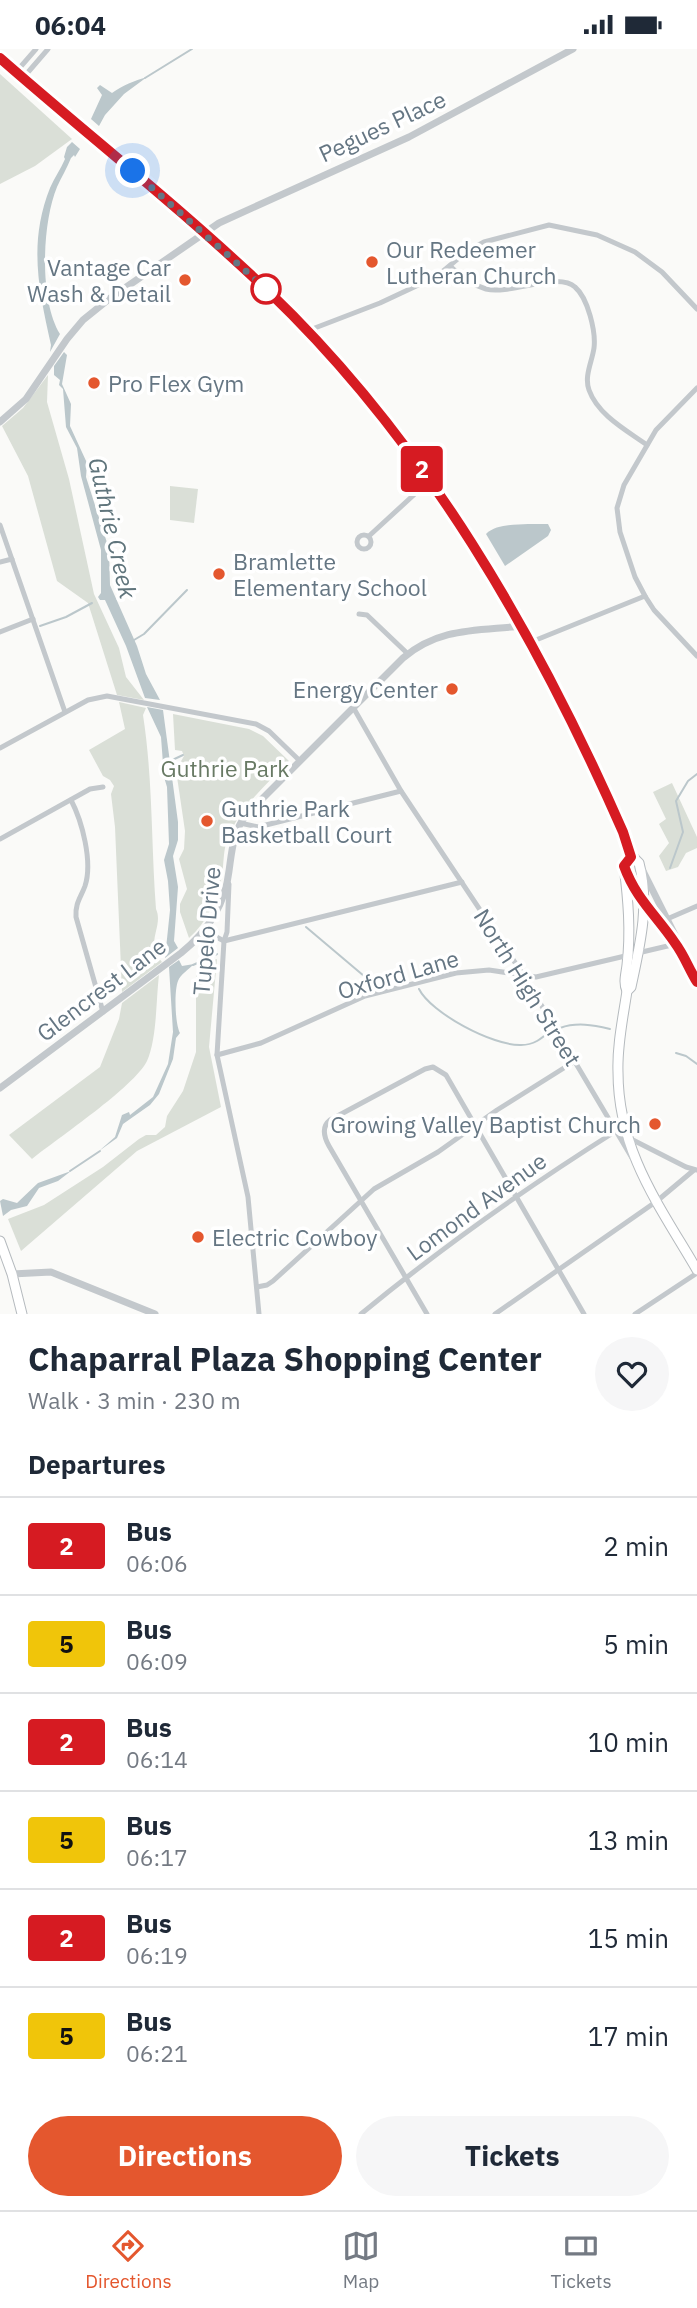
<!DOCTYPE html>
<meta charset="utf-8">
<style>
body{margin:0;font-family:"IBM Plex Sans",sans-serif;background:#f6f6f7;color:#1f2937;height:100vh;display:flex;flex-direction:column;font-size:26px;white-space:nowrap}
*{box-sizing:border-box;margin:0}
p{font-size:23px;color:#747a83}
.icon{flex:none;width:38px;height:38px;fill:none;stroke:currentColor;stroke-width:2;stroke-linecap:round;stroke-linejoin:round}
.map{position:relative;height:1265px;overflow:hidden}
.side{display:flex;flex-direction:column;background:#fff;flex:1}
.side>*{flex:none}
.badge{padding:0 14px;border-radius:5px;font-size:24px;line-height:46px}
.you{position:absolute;width:35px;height:35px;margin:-18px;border:5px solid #fff;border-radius:50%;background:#1a73e8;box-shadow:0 0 0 10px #1a73e833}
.map>.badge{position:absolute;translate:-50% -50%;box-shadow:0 0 0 4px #fff}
h2{padding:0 28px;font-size:26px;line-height:63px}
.round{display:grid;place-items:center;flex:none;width:74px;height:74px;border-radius:37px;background:#f6f6f7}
.overview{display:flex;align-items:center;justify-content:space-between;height:119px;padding:0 28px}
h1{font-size:33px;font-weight:800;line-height:52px}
.cta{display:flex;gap:14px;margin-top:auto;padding:14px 28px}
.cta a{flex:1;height:80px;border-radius:42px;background:#e4572e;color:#fff;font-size:28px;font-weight:800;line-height:80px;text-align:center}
.cta a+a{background:#f6f6f7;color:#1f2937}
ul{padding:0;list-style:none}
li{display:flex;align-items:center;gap:21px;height:98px;padding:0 28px;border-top:2px solid #e0e1e3}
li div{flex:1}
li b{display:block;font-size:26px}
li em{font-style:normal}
li .badge{min-width:77px;font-weight:700;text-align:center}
.status{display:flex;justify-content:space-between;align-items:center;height:49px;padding:0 35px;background:#fff;direction:ltr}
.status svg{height:19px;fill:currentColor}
.tabs{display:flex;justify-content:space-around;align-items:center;height:98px;border-top:2px solid #e0e1e3;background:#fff;font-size:19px;color:#747a83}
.tabs a{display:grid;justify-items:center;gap:4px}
.tabs .active{color:#e4572e}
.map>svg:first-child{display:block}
.green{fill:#dadfd7}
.water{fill:#bbc7cb}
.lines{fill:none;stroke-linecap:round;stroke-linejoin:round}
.stream{stroke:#bbc7cb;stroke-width:2}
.primary-casing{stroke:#b5babe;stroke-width:11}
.minor{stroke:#c3c8cc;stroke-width:5}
.tertiary{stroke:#c3c8cc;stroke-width:7}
.primary{stroke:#fff;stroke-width:9}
.line-casing{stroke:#fff;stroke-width:16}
.line{stroke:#d61b22;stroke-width:10}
.walk{stroke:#657683;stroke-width:7;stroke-dasharray:0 12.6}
.poi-dot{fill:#e4572e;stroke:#fff;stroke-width:2.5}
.stop-dot{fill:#fff;stroke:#d61b22;stroke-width:3.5}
.labels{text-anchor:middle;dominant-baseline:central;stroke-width:7;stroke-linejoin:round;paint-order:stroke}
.street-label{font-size:23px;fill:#657683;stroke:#fff}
.poi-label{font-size:23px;fill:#657683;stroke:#fff;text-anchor:start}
.park-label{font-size:23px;fill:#687a64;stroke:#fff}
.water-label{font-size:24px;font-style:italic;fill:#60757c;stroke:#fff}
</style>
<div class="status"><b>06:04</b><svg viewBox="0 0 49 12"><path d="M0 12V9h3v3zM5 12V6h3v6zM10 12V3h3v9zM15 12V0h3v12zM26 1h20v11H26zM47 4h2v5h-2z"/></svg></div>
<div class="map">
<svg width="697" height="1265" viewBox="0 0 697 1265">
<rect width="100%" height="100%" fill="#fafaf8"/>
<g class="green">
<polygon points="0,25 72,90 35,117 0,135"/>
<polygon points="48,326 47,353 69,430 94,545 119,599 126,628 144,651 117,646 88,554 57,532 28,427 2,377 23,359"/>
<polygon points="170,437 198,440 194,474 170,471"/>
<path d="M119,653l27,6 -3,7c10,64 8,129 13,194 8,18 -12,33 6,53l-40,30 -7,-165 -4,-33 3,-8 -4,-6 -7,-4 -14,-26 36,-21z"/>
<path d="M173,665l76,15 14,7 26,25c-22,23 -49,46 -61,77 -5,11 -4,25 -6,37 -4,24 -15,47 -33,63l-9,-26v-8l7,-15 -8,-30 5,-10 1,-18 -9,-61 8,-14 -2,-5 -7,-1z"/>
<polygon points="672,734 697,788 697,799 686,804 678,818 666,822 659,807 669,794 659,775 666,770 653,743"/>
<polygon points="217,910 209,998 221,1058 137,1102 21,1202 8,1170 44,1156 103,1118 139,1090 146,1086 156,1086 165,1078 167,1067 183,1042 196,1003 196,923 201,915"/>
<path d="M159,926c-3,25 -2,64 -12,86 -13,26 -89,77 -115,98l-23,-24 91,-68 19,-48 3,-16z"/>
</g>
<g class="water">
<path d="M147,28l-23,17 -19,21 -6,11 -8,-7 11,-24 -5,-7 3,-3 12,8c11,-8 22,-12 35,-16z"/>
<path d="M72,93l8,7 -5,8 -1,-2 -3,3c-4,10 -10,20 -14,29 -15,36 -18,113 3,147l-10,18 1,-7c-12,-54 -23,-102 -1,-157 4,-10 11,-19 15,-29l-1,-2 3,-10z"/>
<polygon points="64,303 67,306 62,335 71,355 70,377 87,414 86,428 109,500 110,536 137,597 146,625 160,651 145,649 126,597 105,551 100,551 98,548 101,544 101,501 81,427 77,399 66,378 63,340 59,336 60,331 54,326 54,317"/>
<path d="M528,475h20l3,6 -3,6 -43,30 -19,-32c10,-10 28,-9 42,-10z"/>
<polygon points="147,658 163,661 178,773 178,791 173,807 178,838 174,892 178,899 165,909 170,861 168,832 164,811 169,795 167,738 164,728 161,688"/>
<path d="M179,911l3,6 12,-2c-5,5 -14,11 -16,17 -4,10 -3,43 2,52l-4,5 -3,21 -14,35 -9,11 -27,19 -6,14 -18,13 16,-14 7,-22 7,-3 1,3 23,-18 15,-33 5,-32 -4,-65z"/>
<polygon points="71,1122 58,1132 39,1139 27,1157 11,1161 3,1167 0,1152 3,1150 17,1154 38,1134"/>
</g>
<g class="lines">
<g class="stream">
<polyline points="145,29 192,0"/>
<polyline points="40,577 66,568 92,554"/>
<polyline points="134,591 144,585 187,541"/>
<polyline points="168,713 183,706"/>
<polyline points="670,819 683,783 676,752 688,732 697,725"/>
<polyline points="306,878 377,938"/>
<polyline points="193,916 217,905"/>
<path d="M419,940c12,24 74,57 102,56 13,0 20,-6 29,-14"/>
<path d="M560,979c17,-6 33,-3 50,1"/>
<polyline points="676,1004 686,1007 697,1015"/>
<polyline points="70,1122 100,1102"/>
</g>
<g class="primary-casing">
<g id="primary">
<path d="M0,9c89,77 183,150 268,233 65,63 124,134 176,210 40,58 77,119 108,182 22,42 42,86 62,129 7,16 12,40 25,51 11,42 1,82 -8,124l-4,4c-4,27 -10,54 -9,81 0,79 41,133 79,198"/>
<path d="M627,942c-4,-8 -1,-17 0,-26 4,-34 1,-66 -3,-99l7,-9"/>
<polyline points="0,1192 12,1225 22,1265"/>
</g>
</g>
<g class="minor">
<polyline points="16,23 36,0"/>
<polyline points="23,29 48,0"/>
<path d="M450,217c10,10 22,19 36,23 25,6 72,-18 89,-2 13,11 21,45 19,61 -2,14 -10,28 -5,42 9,25 37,40 58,55"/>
<polyline points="307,282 380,254 427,232 442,223 466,203 484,193 549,176 597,186 635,203 662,223 697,260"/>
<polyline points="697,339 656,381 624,436 617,459 620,483 635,528 645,547 654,561 697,607"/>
<polyline points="0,476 65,663"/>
<circle cx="364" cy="493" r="7"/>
<polyline points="369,487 430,431"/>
<polyline points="0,513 12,510"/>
<polyline points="359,565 367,566 408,605"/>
<polyline points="0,583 33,570"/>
<polyline points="531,593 645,547"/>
<polyline points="353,658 401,742 524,927 632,1109"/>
<polyline points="0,699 88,651 107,647 256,675 269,682 300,712"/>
<path d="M71,751c11,21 22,62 14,86 -4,11 -10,17 -9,31l27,95"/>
<polyline points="240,774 258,778 401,742"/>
<polyline points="0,790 90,740 103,738"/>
<polyline points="229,835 227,883 224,892 217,1006 248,1148 259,1265"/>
<polyline points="667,870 697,857"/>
<polyline points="205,882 224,892 462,833"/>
<polyline points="217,1006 261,994 365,947 456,924 489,921 536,928 676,895"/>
<polyline points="627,1088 686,1118 697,1121"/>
<polyline points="257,1238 267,1236 273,1232 374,1140 438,1103 497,1061 575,1012"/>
<path d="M361,1265c80,-66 166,-127 255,-183l3,2"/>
<path d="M427,1265l-98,-168c-5,-9 -8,-19 1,-26l95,-51 8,-2 13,8 138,239"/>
<polyline points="495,1265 657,1152 694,1121"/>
<polyline points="635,1265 697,1224"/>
</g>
<g class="tertiary">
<polyline points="0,373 26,350 67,290 83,271 109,250 219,174 409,88 573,0"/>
<polyline points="643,822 675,886 676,894"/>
<polyline points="627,825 640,850 676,895 697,933"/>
<path d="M0,1039l181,-135c26,-21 44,-47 48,-82 3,-21 4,-39 17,-56l157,-157c37,-31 74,-27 119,-32"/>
<polyline points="12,1225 51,1223 155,1265"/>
</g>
<use href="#primary" class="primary"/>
</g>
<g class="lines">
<g class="line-casing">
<path id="line" d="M0,9c89,78 182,151 268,233 158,151 268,343 355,541l8,25 -7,9c12,33 32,49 51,77 9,12 14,26 22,39"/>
</g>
<use href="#line" class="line"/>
<polyline class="walk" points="133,122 266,240"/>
</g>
<g class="poi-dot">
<circle cx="372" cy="213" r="7"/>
<circle cx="185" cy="231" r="7"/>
<circle cx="94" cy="334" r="7"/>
<circle cx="219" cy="525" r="7"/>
<circle cx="452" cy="640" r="7"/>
<circle cx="207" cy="772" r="7"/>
<circle cx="655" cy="1075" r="7"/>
<circle cx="198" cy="1188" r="7"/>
</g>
<circle class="stop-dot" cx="266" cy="240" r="14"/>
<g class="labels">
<g class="street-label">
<text transform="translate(382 77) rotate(-25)">Pegues Place</text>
<text transform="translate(206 882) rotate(-85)">Tupelo Drive</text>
<text transform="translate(398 925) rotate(-16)">Oxford Lane</text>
<text transform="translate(528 938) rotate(58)">North High Street</text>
<text transform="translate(101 940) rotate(-37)">Glencrest Lane</text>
<text transform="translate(476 1157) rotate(-36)">Lomond Avenue</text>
</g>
<g class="poi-label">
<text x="386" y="200">Our Redeemer<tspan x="386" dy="26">Lutheran Church</tspan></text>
<text x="171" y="218" text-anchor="end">Vantage Car<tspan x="171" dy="26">Wash &amp; Detail</tspan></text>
<text x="108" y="334">Pro Flex Gym</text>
<text x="233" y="512">Bramlette<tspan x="233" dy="26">Elementary School</tspan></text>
<text x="438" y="640" text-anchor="end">Energy Center</text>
<text x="221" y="759">Guthrie Park<tspan x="221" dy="26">Basketball Court</tspan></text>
<text x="641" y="1075" text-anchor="end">Growing Valley Baptist Church</text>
<text x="212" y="1188">Electric Cowboy</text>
</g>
<g class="park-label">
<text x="225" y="719">Guthrie Park</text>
</g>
<g class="water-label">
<text transform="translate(113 479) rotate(77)">Guthrie Creek</text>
</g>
</g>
</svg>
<div class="you" style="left:133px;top:122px"></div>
<b class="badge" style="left:422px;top:420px;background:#d61b22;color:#fff">2</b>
</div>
<section class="side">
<div class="overview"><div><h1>Chaparral Plaza Shopping Center</h1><p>Walk · 3 min · 230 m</p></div><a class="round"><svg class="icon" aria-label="heart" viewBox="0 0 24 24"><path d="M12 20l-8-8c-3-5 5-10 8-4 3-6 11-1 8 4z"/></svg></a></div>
<h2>Departures</h2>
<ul>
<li><span class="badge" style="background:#d61b22;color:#fff">2</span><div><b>Bus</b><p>06:06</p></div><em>2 min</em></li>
<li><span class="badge" style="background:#f0c50a;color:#111">5</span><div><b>Bus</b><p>06:09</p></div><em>5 min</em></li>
<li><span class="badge" style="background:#d61b22;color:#fff">2</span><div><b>Bus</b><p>06:14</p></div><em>10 min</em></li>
<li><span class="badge" style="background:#f0c50a;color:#111">5</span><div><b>Bus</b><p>06:17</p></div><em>13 min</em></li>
<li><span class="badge" style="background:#d61b22;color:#fff">2</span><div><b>Bus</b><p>06:19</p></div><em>15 min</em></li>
<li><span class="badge" style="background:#f0c50a;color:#111">5</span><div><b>Bus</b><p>06:21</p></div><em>17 min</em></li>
</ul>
<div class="cta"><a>Directions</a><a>Tickets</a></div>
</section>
<nav class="tabs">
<a class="active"><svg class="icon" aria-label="directions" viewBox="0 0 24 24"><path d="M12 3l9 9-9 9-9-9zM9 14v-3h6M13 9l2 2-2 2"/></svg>Directions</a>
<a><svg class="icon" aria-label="map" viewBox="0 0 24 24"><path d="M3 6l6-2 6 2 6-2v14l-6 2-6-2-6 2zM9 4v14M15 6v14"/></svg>Map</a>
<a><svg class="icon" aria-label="tickets" viewBox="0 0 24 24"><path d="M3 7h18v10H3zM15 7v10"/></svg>Tickets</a>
</nav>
